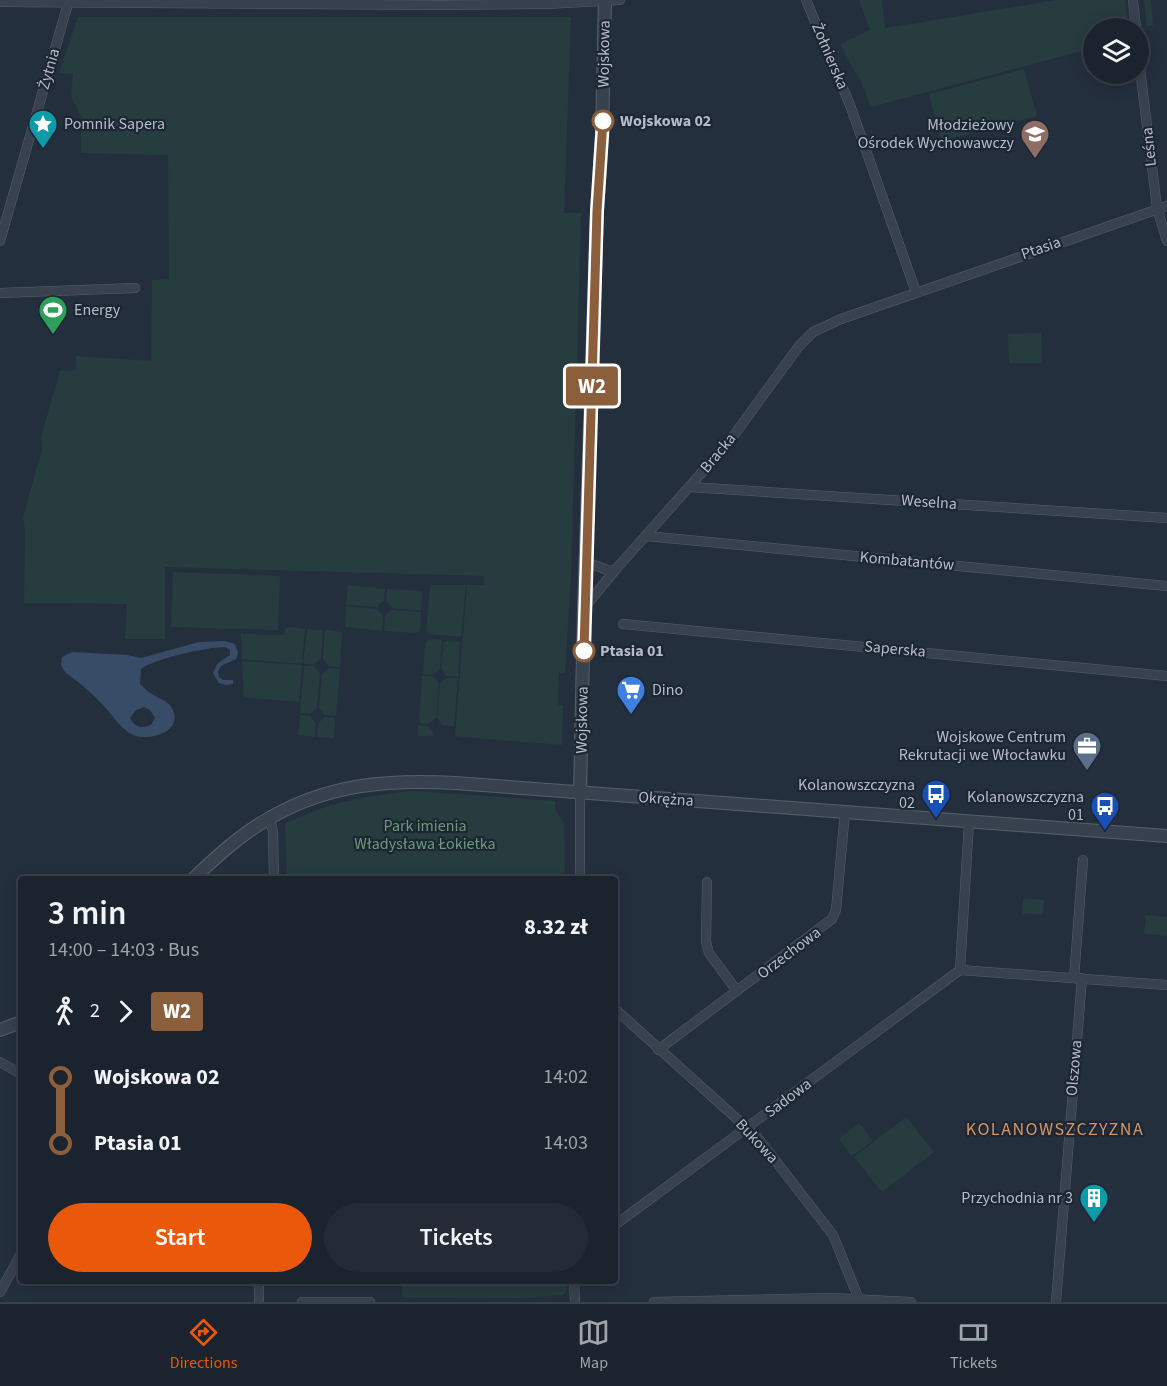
<!DOCTYPE html>
<meta charset="utf-8">
<style>
body{margin:0;font-family:"Source Sans 3",sans-serif;background:#242b36;color:#f1f3f6;height:100vh;display:flex;flex-direction:column;font-size:22px;white-space:nowrap}
*{box-sizing:border-box;margin:0}
p{font-size:20px;color:#a0a4aa}
.icon{flex:none;width:33px;height:33px;fill:none;stroke:currentColor;stroke-width:2;stroke-linecap:round;stroke-linejoin:round}
.map{position:relative;flex:1;overflow:hidden}
.sheet{position:absolute;left:18px;top:876px;width:600px;height:408px;display:flex;flex-direction:column;background:#1b232e;border-radius:6px;box-shadow:0 3px 15px #0003,0 0 0 2px #39404a}
.sheet>*{flex:none}
.badge{padding:0 12px;border-radius:4px;font-size:21px;line-height:39px}
.controls{position:absolute;left:1083px;top:18px;display:grid;gap:12px}
.controls a{display:grid;place-items:center;width:66px;height:66px;border-radius:50%;background:#1b232e;box-shadow:0 3px 15px #0003,0 0 0 2px #39404a;font-size:30px}
.map>.badge{position:absolute;translate:-50% -50%;box-shadow:0 0 0 3px #fff}
.legs{display:flex;align-items:center;gap:9px;height:66px;padding:0 30px;font-size:20px}
.legs p{margin-inline-start:auto}
.head{display:flex;align-items:center;justify-content:space-between;height:102px;padding:0 30px}
h1{font-size:33px;font-weight:600;line-height:45px}
.cta{display:flex;gap:12px;margin-top:auto;padding:12px 30px}
.cta a{flex:1;height:69px;border-radius:36px;background:#ea580c;color:#fff;font-size:24px;font-weight:600;line-height:69px;text-align:center}
.cta a+a{background:#242b36;color:#f1f3f6}
ul{padding:0 30px;list-style:none}
li{display:flex;align-items:center;gap:21px;height:66px;font-size:22px}
li i{display:grid;place-items:center;width:9px;height:100%;margin:0 8px;background:currentColor}
li i::after{content:'';width:15px;height:15px;margin:-8px;border:4px solid;border-radius:50%;background:#1b232e}
li p{margin-inline-start:auto}
li:first-child i{background:linear-gradient(#0000 50%,currentColor 0)}
li:last-child i{background:linear-gradient(currentColor 50%,#0000 0)}
.tabs{display:flex;justify-content:space-around;align-items:center;height:84px;border-top:2px solid #39404a;background:#1b232e;font-size:16px;color:#a0a4aa}
.tabs a{display:grid;justify-items:center;gap:3px}
.tabs .selected{color:#ea580c}
.map>svg:first-child{display:block}
.green{fill:#263c3f}
.water{fill:#394c67;fill-rule:evenodd}
.lines{fill:none;stroke-linecap:round;stroke-linejoin:round}
.minor-casing{stroke:#565f6c;stroke-width:10}
.tertiary-casing{stroke:#565f6c;stroke-width:14}
.minor{stroke:#38414e;stroke-width:9}
.tertiary{stroke:#38414e;stroke-width:12}
.line-1-casing{stroke:#fff;stroke-width:14}
.line-1{stroke:#8b5e3c;stroke-width:9}
.stop-1-dot{fill:#fff;stroke:#8b5e3c;stroke-width:3}
.labels{text-anchor:middle;dominant-baseline:central;stroke-width:4.5;stroke-linejoin:round;paint-order:stroke}
.street-label{font-size:16px;fill:#b4bcc9;stroke:#1d2633}
.stop-label{font-size:16px;font-weight:bold;fill:#b4bcc9;stroke:#1d2633;text-anchor:start}
.poi-label{font-size:16px;fill:#b4bcc9;stroke:#1d2633;text-anchor:end}
.park-label{font-size:16px;fill:#6b9a76;stroke:#1d2633}
.neighbourhood-label{font-size:18px;letter-spacing:1.5px;fill:#d59563;stroke:#1d2633}
</style>
<div class="map">
<svg width="1167" height="1302" viewBox="0 0 1167 1302">
<rect width="100%" height="100%" fill="#242f3e"/>
<g class="green">
<polygon points="859,0 882,0 885,28 1057,0 1125,0 1129,28 1094,28 1093,48 871,107 861,81 857,76 840,44 870,30"/>
<polygon points="1144,0 1151,0 1153,26 1147,26"/>
<polygon points="78,17 571,17 564,213 581,213 571,578 565,673 559,673 558,705 563,705 562,745 455,736 467,585 484,585 484,576 165,567 165,639 125,639 127,604 24,603 25,531 23,517 42,449 41,437 60,371 76,370 76,356 151,361 152,280 169,279 168,155 81,153 81,117 71,96 73,74 59,73"/>
<polygon points="1024,69 1037,116 941,141 929,94"/>
<polygon points="1041,333 1042,363 1009,363 1008,334"/>
<polygon points="173,572 280,576 278,630 171,627"/>
<polygon points="348,585 385,589 384,601 380,603 377,607 346,605"/>
<polygon points="433,585 466,585 461,637 428,634 426,631 430,588"/>
<polygon points="387,589 423,591 421,611 392,608 386,601"/>
<polygon points="346,606 377,609 383,616 382,631 345,627"/>
<polygon points="392,610 421,612 420,631 415,633 384,631 385,616"/>
<polygon points="289,627 305,629 302,664 242,659 241,634 284,635 285,629"/>
<polygon points="307,629 323,630 321,658 314,665 303,664"/>
<polygon points="325,630 342,632 340,667 329,666 323,659"/>
<polygon points="429,639 442,640 440,668 432,675 423,674 425,644"/>
<polygon points="444,641 460,642 458,677 447,676 441,668"/>
<polygon points="242,661 302,665 299,702 244,697"/>
<polygon points="304,666 314,666 320,674 317,708 310,714 300,713"/>
<polygon points="329,668 340,669 336,716 325,715 319,708 322,674"/>
<polygon points="422,676 432,676 439,683 436,718 428,724 419,723"/>
<polygon points="447,678 458,678 454,726 443,725 437,718 440,684"/>
<polygon points="300,715 310,716 316,723 315,737 298,735"/>
<polygon points="325,717 335,718 334,738 317,737 318,723"/>
<polygon points="418,725 428,726 434,733 434,736 418,736"/>
<path d="M413,791l142,10v8l9,15 1,55h-278l-2,-55c43,-22 80,-28 128,-33z"/>
<polygon points="1023,898 1044,900 1043,915 1022,913"/>
<polygon points="1146,915 1167,917 1167,936 1144,934"/>
<polygon points="906,1117 934,1152 882,1192 854,1157"/>
<polygon points="859,1123 873,1141 852,1156 839,1139"/>
<polygon points="402,1281 567,1281 567,1290 564,1295 519,1298 402,1297"/>
</g>
<path class="water" d="M224,641l11,3 3,9 -2,6 -15,7 -3,6 1,5 4,3h10v4l-7,1 -7,-2 -6,-10 4,-9 13,-9v-5l-4,-3c-18,0 -71,11 -85,22l-1,15c3,2 6,7 10,9 9,6 21,8 24,20 6,21 -28,28 -41,22 -14,-7 -22,-23 -33,-33 -10,-11 -23,-21 -35,-30l-4,-7 1,-8 10,-5 55,3 14,3 58,-16zM144,707l6,3 5,8 -4,7c-9,4 -17,2 -21,-7l6,-8z"/>
<g class="lines">
<g class="minor-casing">
<g id="minor">
<polyline points="806,0 850,105 916,292"/>
<polyline points="1133,0 1136,28"/>
<polyline points="0,2 442,5 546,4 620,0"/>
<polyline points="1138,52 1157,208 1167,241"/>
<polyline points="0,241 69,0"/>
<polyline points="0,293 135,288"/>
<polyline points="690,487 1167,518"/>
<polyline points="646,536 1167,586"/>
<polyline points="586,562 610,571 616,569 729,442 799,346 813,332 841,319 1167,206"/>
<polyline points="584,608 616,569"/>
<polyline points="623,624 1167,676"/>
<polyline points="269,818 273,831 274,879"/>
<polyline points="580,879 580,792"/>
<polyline points="707,882 706,942 709,953 737,991"/>
<polyline points="960,970 1167,985"/>
<polyline points="960,970 969,822"/>
<polyline points="1074,978 1083,860"/>
<polyline points="615,1009 757,1137 833,1235 860,1302"/>
<polyline points="658,1050 832,919 836,910 845,812"/>
<polyline points="0,1062 21,1074"/>
<polyline points="615,1225 960,970"/>
<polyline points="259,1281 259,1302"/>
<polyline points="574,1281 575,1302"/>
<polyline points="0,1292 21,1254"/>
<polyline points="302,1302 370,1302"/>
<polyline points="654,1302 831,1298 911,1302"/>
<polyline points="1056,1302 1082,978"/>
</g>
</g>
<g class="tertiary-casing">
<g id="tertiary">
<polyline points="580,792 584,608 597,211 602,134 605,0"/>
<path d="M193,879c23,-22 47,-44 75,-60 59,-35 121,-40 187,-36l712,53"/>
<polyline points="0,1030 21,1022"/>
</g>
</g>
<use href="#minor" class="minor"/>
<use href="#tertiary" class="tertiary"/>
</g>
<g class="lines">
<g class="line-1-casing">
<polyline id="line-1" points="584,651 597,211 603,121"/>
</g>
<use href="#line-1" class="line-1"/>
</g>
<defs>
<g id="sight-pin" transform="scale(1.5)"><path d="M0 17L-7.5 6A9.5 9.5 0 1 1 7.5 6Z" fill="#0f9aa8" stroke="#1d2633"/><path d="M0-6L1.8-2.2L6-1.7L2.9 1.2L3.7 5.4L0 3.3L-3.7 5.4L-2.9 1.2L-6-1.7L-1.8-2.2Z" fill="#fff"/></g>
<g id="school-pin" transform="scale(1.5)"><path d="M0 17L-7.5 6A9.5 9.5 0 1 1 7.5 6Z" fill="#8d6e63" stroke="#1d2633"/><path d="M0-5L7-2L0 1L-7-2ZM-4 1L0 2.5L4 1V4Q0 6-4 4Z" fill="#fff"/></g>
<g id="stadium-pin" transform="scale(1.5)"><path d="M0 17L-7.5 6A9.5 9.5 0 1 1 7.5 6Z" fill="#2e9e5b" stroke="#1d2633"/><path d="M0-5a6.5 5 0 1 0 0 10a6.5 5 0 1 0 0-10ZM-3.5-1.8h7v3.6h-7Z" fill="#fff"/></g>
<g id="supermarket-pin" transform="scale(1.5)"><path d="M0 17L-7.5 6A9.5 9.5 0 1 1 7.5 6Z" fill="#3f7fe0" stroke="#1d2633"/><path d="M-6-5.5h2.5l.6 2H6L4.5 2H-2.5L-4.4-4H-6ZM-1.5 3.2a1.3 1.3 0 1 0 .1 0ZM3 3.2a1.3 1.3 0 1 0 .1 0Z" fill="#fff"/></g>
<g id="office-pin" transform="scale(1.5)"><path d="M0 17L-7.5 6A9.5 9.5 0 1 1 7.5 6Z" fill="#5c6f8a" stroke="#1d2633"/><path d="M-6-3h4V-5.5h4V-3h4V5H-6ZM-1-4.5V-3h2v-1.5ZM-6 0V1H6V0Z" fill="#fff"/></g>
<g id="bus-pin" transform="scale(1.5)"><path d="M0 17L-7.5 6A9.5 9.5 0 1 1 7.5 6Z" fill="#1a4fb4" stroke="#1d2633"/><path d="M-5-6H5V4H4V6H2V4H-2V6H-4V4H-5ZM-3.5-4V0h7V-4ZM-3.5 1.2v1.5H-2V1.2ZM2 1.2v1.5H3.5V1.2Z" fill="#fff"/></g>
<g id="building-pin" transform="scale(1.5)"><path d="M0 17L-7.5 6A9.5 9.5 0 1 1 7.5 6Z" fill="#0f9aa8" stroke="#1d2633"/><path d="M-4-6H4V6H1V3H-1V6H-4ZM-2.5-4.3h1.7v1.8h-1.7ZM.8-4.3h1.7v1.8H.8ZM-2.5-1h1.7V.8h-1.7ZM.8-1h1.7V.8H.8Z" fill="#fff"/></g>
</defs>
<g fill-rule="evenodd">
<use href="#sight-pin" x="43" y="124"/>
<use href="#school-pin" x="1035" y="134"/>
<use href="#stadium-pin" x="53" y="310"/>
<use href="#supermarket-pin" x="631" y="690"/>
<use href="#office-pin" x="1087" y="746"/>
<use href="#bus-pin" x="936" y="794"/>
<use href="#bus-pin" x="1105" y="806"/>
<use href="#building-pin" x="1094" y="1198"/>
</g>
<g class="stop-1-dot">
<circle cx="603" cy="121" r="10"/>
<circle cx="584" cy="651" r="10"/>
</g>
<g class="labels">
<g class="street-label">
<text transform="translate(604 54) rotate(-89)">Wojskowa</text>
<text transform="translate(830 56) rotate(67)">Żołnierska</text>
<text transform="translate(49 69) rotate(-74)">Żytnia</text>
<text transform="translate(1149 147) rotate(-96)">Leśna</text>
<text transform="translate(1041 248) rotate(-19)">Ptasia</text>
<text transform="translate(718 453) rotate(-50)">Bracka</text>
<text transform="translate(929 502) rotate(4)">Weselna</text>
<text transform="translate(907 561) rotate(5)">Kombatantów</text>
<text transform="translate(895 649) rotate(5)">Saperska</text>
<text transform="translate(582 720) rotate(-89)">Wojskowa</text>
<text transform="translate(666 799) rotate(4)">Okrężna</text>
<text transform="translate(789 953) rotate(-37)">Orzechowa</text>
<text transform="translate(1074 1068) rotate(-85)">Olszowa</text>
<text transform="translate(788 1098) rotate(-37)">Sadowa</text>
<text transform="translate(757 1141) rotate(47)">Bukowa</text>
</g>
<g class="stop-label">
<text x="620" y="121">Wojskowa 02</text>
<text x="600" y="651">Ptasia 01</text>
</g>
<g class="poi-label">
<text x="64" y="124" text-anchor="start">Pomnik Sapera</text>
<text x="1014" y="125">Młodzieżowy<tspan x="1014" dy="18">Ośrodek Wychowawczy</tspan></text>
<text x="74" y="310" text-anchor="start">Energy</text>
<text x="652" y="690" text-anchor="start">Dino</text>
<text x="1066" y="737">Wojskowe Centrum<tspan x="1066" dy="18">Rekrutacji we Włocławku</tspan></text>
<text x="915" y="785">Kolanowszczyzna<tspan x="915" dy="18">02</tspan></text>
<text x="1084" y="797">Kolanowszczyzna<tspan x="1084" dy="18">01</tspan></text>
<text x="1073" y="1198">Przychodnia nr 3</text>
</g>
<g class="park-label">
<text x="425" y="826">Park imienia<tspan x="425" dy="18">Władysława Łokietka</tspan></text>
</g>
<g class="neighbourhood-label">
<text x="1055" y="1129">KOLANOWSZCZYZNA</text>
</g>
</g>
</svg>
<div class="controls">
<a><svg class="icon" aria-label="layers" viewBox="0 0 24 24"><path d="M12 4l9 5-9 5-9-5zM3 14l9 5 9-5"/></svg></a>
</div>
<b class="badge" style="left:592px;top:386px;background:#8b5e3c;color:#fff">W2</b>
<section class="sheet">
<div class="head"><div><h1>3 min</h1><p>14:00 – 14:03 · Bus</p></div><b>8.32 zł</b></div>
<div class="legs"><svg class="icon" aria-label="walk" viewBox="0 0 24 24"><circle cx="13" cy="4" r="2"/><path d="M13 8l-2 6 4 7M11 14l-3 7M7 12l3-4h3l4 4"/></svg>2<svg class="icon" aria-label="forward" viewBox="0 0 24 24"><path d="M9 5l7 7-7 7"/></svg><b class="badge" style="background:#8b5e3c;color:#fff">W2</b></div>
<ul>
<li><i style="color:#8b5e3c"></i><b>Wojskowa 02</b><p>14:02</p></li>
<li><i style="color:#8b5e3c"></i><b>Ptasia 01</b><p>14:03</p></li>
</ul>
<div class="cta"><a>Start</a><a>Tickets</a></div>
</section>
</div>
<nav class="tabs">
<a class="selected"><svg class="icon" aria-label="directions" viewBox="0 0 24 24"><path d="M12 3l9 9-9 9-9-9zM9 14v-3h6M13 9l2 2-2 2"/></svg>Directions</a>
<a><svg class="icon" aria-label="map" viewBox="0 0 24 24"><path d="M3 6l6-2 6 2 6-2v14l-6 2-6-2-6 2zM9 4v14M15 6v14"/></svg>Map</a>
<a><svg class="icon" aria-label="tickets" viewBox="0 0 24 24"><path d="M3 7h18v10H3zM15 7v10"/></svg>Tickets</a>
</nav>
